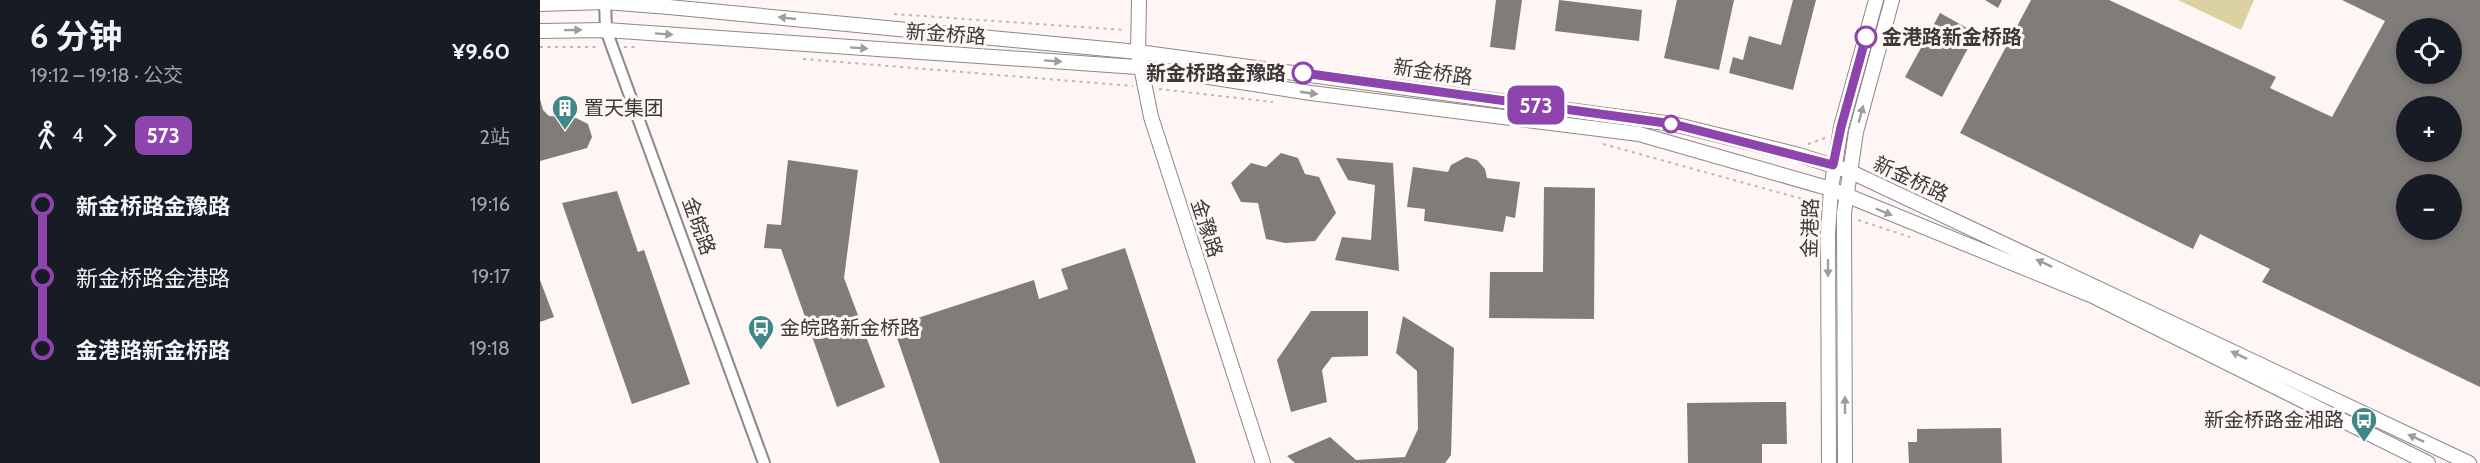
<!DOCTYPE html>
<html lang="zh">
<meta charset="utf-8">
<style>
body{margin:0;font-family:Cabin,"Noto Sans SC",sans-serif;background:#242831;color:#f1f3f6;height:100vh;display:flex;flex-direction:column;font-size:22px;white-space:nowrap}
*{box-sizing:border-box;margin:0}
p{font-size:20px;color:#9ea1a6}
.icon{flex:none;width:33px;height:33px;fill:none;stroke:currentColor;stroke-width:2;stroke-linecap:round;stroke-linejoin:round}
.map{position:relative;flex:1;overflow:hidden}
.details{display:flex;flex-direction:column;background:#171b24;width:540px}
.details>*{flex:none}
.badge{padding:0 12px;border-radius:9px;font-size:21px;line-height:39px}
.buttons{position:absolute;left:1856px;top:18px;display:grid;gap:12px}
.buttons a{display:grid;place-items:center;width:66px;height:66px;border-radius:50%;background:#171b24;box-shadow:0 3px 9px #0003;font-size:30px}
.map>.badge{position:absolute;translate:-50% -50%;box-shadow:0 0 0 3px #fff}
.legs{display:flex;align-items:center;gap:9px;height:66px;padding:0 30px;font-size:20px}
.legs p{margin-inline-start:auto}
.summary{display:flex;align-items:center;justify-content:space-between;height:102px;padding:0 30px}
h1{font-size:33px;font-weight:700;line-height:45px}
ul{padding:0 30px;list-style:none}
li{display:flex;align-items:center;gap:21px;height:72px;font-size:22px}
li i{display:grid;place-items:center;width:9px;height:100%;margin:0 8px;background:currentColor}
li i::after{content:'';width:15px;height:15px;margin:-8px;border:4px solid;border-radius:50%;background:#171b24}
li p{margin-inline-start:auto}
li:first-child i{background:linear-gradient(#0000 50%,currentColor 0)}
li:last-child i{background:linear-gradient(currentColor 50%,#0000 0)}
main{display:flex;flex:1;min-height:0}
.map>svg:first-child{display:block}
.green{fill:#dad2a0}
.building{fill:#807c79;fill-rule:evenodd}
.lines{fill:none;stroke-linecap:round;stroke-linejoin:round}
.minor-casing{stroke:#8d8786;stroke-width:14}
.tertiary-casing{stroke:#8d8786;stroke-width:16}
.path{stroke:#bbb6b4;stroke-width:2;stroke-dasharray:3 4.5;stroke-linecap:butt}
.minor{stroke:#fff;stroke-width:10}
.tertiary{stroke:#fff;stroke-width:14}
.oneway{fill:#9e9c9c}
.line-1-casing{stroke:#fff;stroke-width:14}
.line-1{stroke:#8e44ad;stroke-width:9}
.stop-1-dot{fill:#fff;stroke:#8e44ad;stroke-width:3}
.labels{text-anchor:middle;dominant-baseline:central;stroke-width:6;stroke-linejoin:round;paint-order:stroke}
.street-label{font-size:20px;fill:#3c3939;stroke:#fdf6f4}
.stop-label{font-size:20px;font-weight:bold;fill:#3c3939;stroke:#fdf6f4;text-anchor:start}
.poi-label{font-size:20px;fill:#3c3939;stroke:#fdf6f4;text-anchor:start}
</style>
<main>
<section class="details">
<div class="summary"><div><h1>6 分钟</h1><p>19:12 – 19:18 · 公交</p></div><b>¥9.60</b></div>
<div class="legs"><svg class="icon" aria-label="walk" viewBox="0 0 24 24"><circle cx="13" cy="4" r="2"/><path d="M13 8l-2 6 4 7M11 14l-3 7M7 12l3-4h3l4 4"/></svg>4<svg class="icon" aria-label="forward" viewBox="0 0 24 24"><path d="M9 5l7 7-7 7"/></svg><b class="badge" style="background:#8e44ad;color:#fff">573</b><p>2站</p></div>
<ul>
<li><i style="color:#8e44ad"></i><b>新金桥路金豫路</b><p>19:16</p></li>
<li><i style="color:#8e44ad"></i><span>新金桥路金港路</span><p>19:17</p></li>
<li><i style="color:#8e44ad"></i><b>金港路新金桥路</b><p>19:18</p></li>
</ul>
</section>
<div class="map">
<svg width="1940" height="463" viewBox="0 0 1940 463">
<rect width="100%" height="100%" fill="#fdf6f4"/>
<polygon class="green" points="1638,0 1714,0 1701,30"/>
<g class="building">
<polygon points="956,0 982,0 975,50 950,47"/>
<polygon points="1019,0 1102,10 1099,41 1015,31"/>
<polygon points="1137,0 1194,0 1179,70 1124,58"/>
<polygon points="1253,0 1276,0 1253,90 1189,73 1193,57 1203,60 1209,36 1241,45"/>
<polygon points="1445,0 1462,0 1458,8"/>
<path d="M1491,0h78l167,77 -6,11 62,29 53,-96 -43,-21h138v387l-218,-105 8,-13 -70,-35 -7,15 -233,-116zM1866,28h45v46h-45zM1866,106h45v46h-45zM1866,184h45v46h-45z"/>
<polygon points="1400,13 1436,33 1402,97 1365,77"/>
<polygon points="0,99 3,110 9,116 36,118 48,124 52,137 47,148 0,161"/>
<polygon points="741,153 758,158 765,174 779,177 796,213 775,241 745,243 726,239 718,203 701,202 691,183 711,163 726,167"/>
<polygon points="926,157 937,160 945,169 947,178 980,182 975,218 966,216 963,232 884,221 885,209 867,207 873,167 908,172 911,165"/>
<polygon points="796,158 853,163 859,271 795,260 802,237 831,240 835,185 808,180"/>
<polygon points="248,160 318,170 304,278 345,387 297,407 241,249 224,248 227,224 241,225"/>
<polygon points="1004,187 1055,188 1054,319 949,318 950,272 1003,272"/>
<polygon points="77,191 98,252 104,250 150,384 92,404 22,203"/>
<polygon points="585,248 656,463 400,463 353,326 494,280 499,299 528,289 521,269"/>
<polygon points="0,280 14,317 0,322"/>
<polygon points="771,311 828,311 828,356 792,357 782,370 787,402 751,412 737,360"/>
<polygon points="863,316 914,348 911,455 905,463 755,463 747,456 790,437 816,460 865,457 878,429 877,371 856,353"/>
<polygon points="1226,402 1246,402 1247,444 1222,444 1222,463 1148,463 1147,403"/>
<polygon points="1461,428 1462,463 1369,463 1368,442 1377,442 1377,429"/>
</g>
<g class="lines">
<g class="minor-casing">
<polyline id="minor" points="65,0 66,30 224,463"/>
</g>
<g class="tertiary-casing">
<g id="tertiary">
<polyline points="599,0 598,52 611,117 723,463"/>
<polyline points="0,4 65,2 129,7 598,52 1133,124 1259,155 1309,171 1929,463"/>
<polyline points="0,31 66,30 611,68 771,93 1099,134 1291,189 1553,296 1888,463"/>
<polyline points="1289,463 1288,233 1291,189 1301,127 1336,0"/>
<polyline points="1305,463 1304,213 1316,132 1352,0"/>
</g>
</g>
<g class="path">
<polyline points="354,14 584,30"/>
<polyline points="0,47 60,47"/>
<polyline points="84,47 96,47"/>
<polyline points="263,59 593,86"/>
<polyline points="619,89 733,102"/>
<polyline points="1063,144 1277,203"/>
<polyline points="1268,144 1285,138"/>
<polyline points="1318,220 1370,237"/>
</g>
<use href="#minor" class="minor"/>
<use href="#tertiary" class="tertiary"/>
</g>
<defs><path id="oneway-solid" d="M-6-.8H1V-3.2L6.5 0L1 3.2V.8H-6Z" transform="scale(1.5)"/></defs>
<g class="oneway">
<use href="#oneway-solid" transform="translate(247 18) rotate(-174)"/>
<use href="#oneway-solid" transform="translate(33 30) rotate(-1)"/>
<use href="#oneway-solid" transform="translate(124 34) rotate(4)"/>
<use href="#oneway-solid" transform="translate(319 48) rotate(4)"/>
<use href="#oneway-solid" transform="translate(513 61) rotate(4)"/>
<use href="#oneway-solid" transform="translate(769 93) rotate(8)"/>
<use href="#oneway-solid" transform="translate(1321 114) rotate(-75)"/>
<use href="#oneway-solid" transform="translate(1344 212) rotate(23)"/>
<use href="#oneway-solid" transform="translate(1504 263) rotate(-155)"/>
<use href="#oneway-solid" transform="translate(1288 268) rotate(90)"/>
<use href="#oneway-solid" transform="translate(1699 355) rotate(-155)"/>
<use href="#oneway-solid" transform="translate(1305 405) rotate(-90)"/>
<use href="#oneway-solid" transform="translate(1876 438) rotate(-155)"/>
</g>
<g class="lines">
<g class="line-1-casing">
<polyline id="line-1" points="763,73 1133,124 1293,165 1301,127 1326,37"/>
</g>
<use href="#line-1" class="line-1"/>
</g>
<defs>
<g id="building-pin" transform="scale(1.35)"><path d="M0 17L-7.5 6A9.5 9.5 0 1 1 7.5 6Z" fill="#408887" stroke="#fdf6f4"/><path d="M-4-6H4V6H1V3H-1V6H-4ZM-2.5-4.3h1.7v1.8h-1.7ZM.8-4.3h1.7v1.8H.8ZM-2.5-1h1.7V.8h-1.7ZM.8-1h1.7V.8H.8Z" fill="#fff"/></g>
<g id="bus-pin" transform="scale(1.35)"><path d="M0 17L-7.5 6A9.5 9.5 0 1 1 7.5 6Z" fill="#408887" stroke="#fdf6f4"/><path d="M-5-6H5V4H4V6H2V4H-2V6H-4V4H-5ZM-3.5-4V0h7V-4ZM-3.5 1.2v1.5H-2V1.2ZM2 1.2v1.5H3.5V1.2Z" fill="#fff"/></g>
</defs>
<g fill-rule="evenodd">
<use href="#building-pin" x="25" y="108"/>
<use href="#bus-pin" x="221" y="328"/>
<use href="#bus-pin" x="1824" y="420"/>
</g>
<g class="stop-1-dot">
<circle cx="1326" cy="37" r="10"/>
<circle cx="763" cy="73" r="10"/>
<circle cx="1131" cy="124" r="8"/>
</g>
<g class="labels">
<g class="street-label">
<text transform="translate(406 34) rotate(4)">新金桥路</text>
<text transform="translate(893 72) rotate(8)">新金桥路</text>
<text transform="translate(1371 179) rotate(25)">新金桥路</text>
<text transform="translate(159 226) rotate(70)">金皖路</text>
<text transform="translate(667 228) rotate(72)">金豫路</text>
<text transform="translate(1270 228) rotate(-88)">金港路</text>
</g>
<g class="stop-label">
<text x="1342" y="37">金港路新金桥路</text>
<text x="746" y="73" text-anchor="end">新金桥路金豫路</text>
</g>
<g class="poi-label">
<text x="44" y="108">置天集团</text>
<text x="240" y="328">金皖路新金桥路</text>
<text x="1804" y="420" text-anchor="end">新金桥路金湘路</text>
</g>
</g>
</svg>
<div class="buttons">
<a><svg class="icon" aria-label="locate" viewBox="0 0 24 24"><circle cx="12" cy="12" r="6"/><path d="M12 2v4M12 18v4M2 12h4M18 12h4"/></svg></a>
<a>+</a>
<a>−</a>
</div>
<b class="badge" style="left:996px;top:105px;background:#8e44ad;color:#fff">573</b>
</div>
</main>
